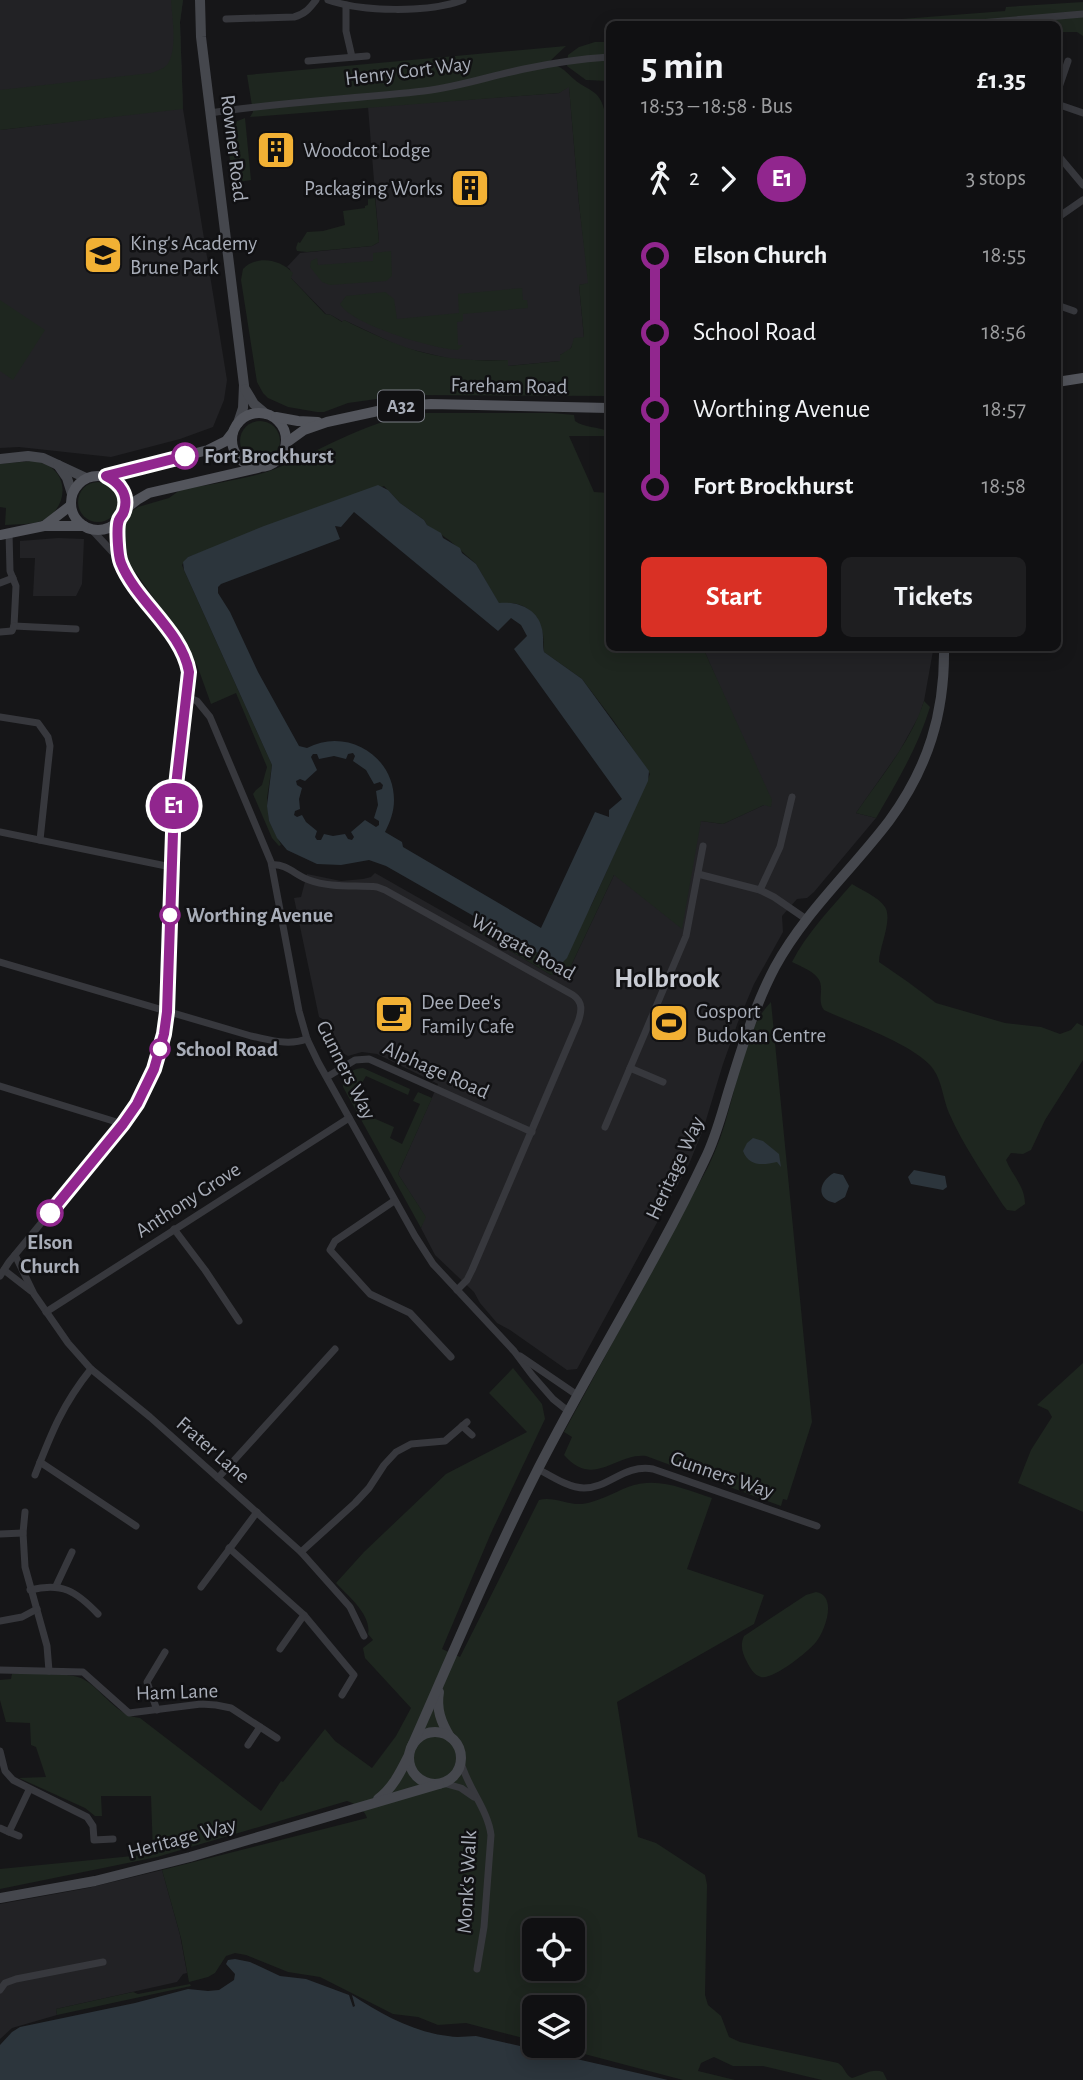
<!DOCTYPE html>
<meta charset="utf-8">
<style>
body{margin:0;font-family:"Alegreya Sans",sans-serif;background:#1e1e20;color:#f1f3f6;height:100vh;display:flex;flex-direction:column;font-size:26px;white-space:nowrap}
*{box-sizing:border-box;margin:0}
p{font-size:23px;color:#9c9d9f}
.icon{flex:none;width:38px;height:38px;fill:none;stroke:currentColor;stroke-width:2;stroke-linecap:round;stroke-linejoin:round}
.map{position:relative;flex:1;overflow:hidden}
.side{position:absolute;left:606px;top:21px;width:455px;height:630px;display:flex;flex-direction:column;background:#101012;border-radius:10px;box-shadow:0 4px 18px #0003,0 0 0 2px #303032}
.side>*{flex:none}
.badge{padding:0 14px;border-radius:23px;font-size:24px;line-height:46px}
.buttons{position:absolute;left:522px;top:1918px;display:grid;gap:14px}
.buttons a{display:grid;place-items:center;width:63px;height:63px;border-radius:10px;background:#101012;box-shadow:0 4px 18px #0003,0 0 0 2px #303032;font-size:35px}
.map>.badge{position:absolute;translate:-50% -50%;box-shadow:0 0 0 4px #fff}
.legs{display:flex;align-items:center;gap:10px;height:77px;padding:0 35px;font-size:23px}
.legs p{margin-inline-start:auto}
.summary{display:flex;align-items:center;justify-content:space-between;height:119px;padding:0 35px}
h1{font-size:38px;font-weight:700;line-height:52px}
.action{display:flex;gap:14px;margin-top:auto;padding:14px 35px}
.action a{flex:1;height:80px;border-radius:10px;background:#d93025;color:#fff;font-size:28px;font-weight:700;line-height:80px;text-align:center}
.action a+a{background:#1e1e20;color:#f1f3f6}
ul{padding:0 35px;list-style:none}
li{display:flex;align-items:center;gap:24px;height:77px;font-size:26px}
li i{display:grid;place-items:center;width:10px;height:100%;margin:0 9px;background:currentColor}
li i::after{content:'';width:18px;height:18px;margin:-9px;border:5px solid;border-radius:50%;background:#101012}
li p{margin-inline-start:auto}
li:first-child i{background:linear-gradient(#0000 50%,currentColor 0)}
li:last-child i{background:linear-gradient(currentColor 50%,#0000 0)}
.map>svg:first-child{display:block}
.built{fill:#222225}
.green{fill:#1e261f;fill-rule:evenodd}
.water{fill:#2c353c;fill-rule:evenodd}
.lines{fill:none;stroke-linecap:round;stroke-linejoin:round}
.street{stroke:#37383d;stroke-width:7}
.secondary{stroke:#45474d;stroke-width:10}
.primary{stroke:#53555c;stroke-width:10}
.line-1-casing{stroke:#fff;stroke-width:16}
.line-1{stroke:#91268e;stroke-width:10}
.stop-1-dot{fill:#fff;stroke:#91268e;stroke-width:3.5}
.labels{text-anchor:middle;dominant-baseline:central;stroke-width:5;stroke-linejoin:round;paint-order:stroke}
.shield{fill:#111113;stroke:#7b7e86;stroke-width:2}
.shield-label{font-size:19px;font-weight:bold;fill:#a8adb8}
.street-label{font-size:21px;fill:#a8adb8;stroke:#111113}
.poi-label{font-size:21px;fill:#a8adb8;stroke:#111113;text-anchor:start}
.stop-label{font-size:21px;font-weight:bold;fill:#a8adb8;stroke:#111113;text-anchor:start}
.district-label{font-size:28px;font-weight:bold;fill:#c9ccd4;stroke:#111113}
</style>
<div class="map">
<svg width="1083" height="2080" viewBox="0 0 1083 2080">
<rect width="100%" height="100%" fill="#161618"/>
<g class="built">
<polygon points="0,0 183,0 180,22 183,109 227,380 224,400 213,427 180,439 111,457 19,447 0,448 0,130 156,111 0,123"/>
<polygon points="569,86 579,204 589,284 579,285 584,338 574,342 569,351 560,355 560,361 508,366 507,360 455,360 401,347 344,320 343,322 331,315 326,314 291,278 290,269 287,267 300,253 372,246 379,242 368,107 559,93"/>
<polygon points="58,538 84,539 82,584 76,596 33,596 35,558 20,558 20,541"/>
<polygon points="703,648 933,648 933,651 924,701 919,716 899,752 856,813 876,818 814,892 807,898 797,899 782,916 783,932 754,984 738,1022 723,1064 703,1130 689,1164 577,1369 567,1370 510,1330 497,1323 480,1303 474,1292 435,1255 421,1228 425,1216 398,1174 438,1084 377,1054 362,1052 348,1056 321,1041 331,1024 319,1017 294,898 301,897 307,874 341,881 363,879 371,877 375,873 470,927 551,975 568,972 614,875 701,821 723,824 764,805 731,712"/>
<polygon points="162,1870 180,1935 187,1973 183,1974 177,1982 56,2009 57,2015 12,2028 0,2039 0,1904 88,1888"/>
</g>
<g class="green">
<path d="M171,0h12l-3,22 3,87 -183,21v-40l151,-17c6,-2 12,-4 16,-8 11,-14 5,-48 4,-65z"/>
<polygon points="1083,2 1083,36 1077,32 1057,32 1057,24 837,24 1005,11 1006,7"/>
<polygon points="595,42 609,42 609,81 586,80 567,66 568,55 579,47"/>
<path d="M566,46l-16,15c5,5 9,5 14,9 6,5 11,11 18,15 12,7 18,9 22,24v122l5,5v160l-204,-1 -57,8 -24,9h-7l-29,-5 -20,-9 -5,-5 -6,-11 -16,-102 2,-11c13,-14 37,-10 50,4l-2,5 34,36 6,1 11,7 2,-2c60,30 95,43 164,40v6l52,-5v-6l11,-7 3,-10 10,-1 -5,-52 9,-2 -9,-79 -10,-117 -10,6 -309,24 3,-5 -6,-37z"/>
<path d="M245,118l6,62 -17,3c-2,-14 -10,-45 -3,-56 4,-6 9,-7 14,-9z"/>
<polygon points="375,198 379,242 372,246 307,252 297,251 296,248 298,242 300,243 307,232 323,231 345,225 343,211 365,208 365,206 368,205 368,199"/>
<polygon points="391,251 392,276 386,281 330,285 322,282 310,267 311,261 317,258 318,265 373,261 373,253"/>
<path d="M522,288l1,12h4l1,8 -65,6v7l-6,1 1,23h5l-5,5c-24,-1 -106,-25 -118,-46l6,-8 39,-4 9,7 3,20 62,-6 -1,-19z"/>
<polygon points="0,300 45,330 13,380 0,371"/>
<path d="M427,413h125l22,2 1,6c9,7 23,5 34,11v4h-40l25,56 15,1v155h94l69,152 -1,7 -7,-2 -41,19 -22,-3 -19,108 -68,-54 -46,97 -17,3 -81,-48 5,-10 79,45 37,-56 59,-132 -37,-54 -31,-41 -38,-27c-1,-6 0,-12 -1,-18 -5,-22 -21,-35 -44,-30l-23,-40 -27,-24 -22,-15 -3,-5 -24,-17 -16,-17 -196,71 -6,8 2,5 88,195 -5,33 2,23 12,24 -2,1 -7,-8 -19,-44 3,-4 6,-5 5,-18 -31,-74 -25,11 -14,-39 -12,-23 -49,-69 -7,-3 -5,-14 -3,-19 10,-25 7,-5 31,-9 11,-8c29,-6 69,-11 95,-21 50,-20 97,-52 152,-56z"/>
<circle cx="260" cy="441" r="20"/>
<path d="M31,461c38,2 41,44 13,59 -11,5 -27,4 -39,5l1,-17 -6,-1v-43z"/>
<circle cx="98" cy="502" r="20"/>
<path d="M924,701l6,6c-12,40 -33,75 -54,111l-20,-5c24,-35 55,-71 68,-112z"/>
<path d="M852,884c9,6 27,13 33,23 8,13 -6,40 -6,55l29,20 28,21 69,20 36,4 19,7 11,-4 6,-7 6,3v34l-38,60 -14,30 -8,4 -12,-1 -5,7c6,15 19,26 19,44l-10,7 -8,-1 -4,-5c-19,-30 -40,-60 -54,-92 -7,-17 -7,-36 -20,-49 -22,-22 -75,-40 -105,-54 -8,-10 2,-23 -7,-33 -6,-7 -17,-11 -25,-15 15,-29 38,-53 60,-78z"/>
<path d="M771,1002l41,420 -25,78 -4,-1 -2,7 -135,-50c-31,-3 -52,33 -82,-1l8,-18 -8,-5 144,-265c9,-19 16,-38 21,-58 10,-33 17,-82 42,-107z"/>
<path d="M363,1068l47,21 -2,6 -42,-19 -7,12 3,3 -2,6 7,3 -5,13 32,14 -4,11 12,6 18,-40 -7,-3 5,-9 14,6 -34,76 28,43 -5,11 -78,-141c-1,-12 8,-18 20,-19z"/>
<polygon points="1083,1363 1083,1512 1018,1483 1031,1450 1052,1417 1048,1410 1037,1405"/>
<path d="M513,1368l29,36 3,15 -54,114 -49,116 18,8 79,-157c14,-4 28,5 43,4 16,-2 31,-11 46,-17 30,-11 55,2 84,11l-25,71 77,26 -10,29 -137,78 21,135 18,6 49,32 2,10 -2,110 3,10 13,11 8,21 11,5 98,21c7,4 7,12 14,15 11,-3 20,-10 31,-6l4,8h-65l-59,-14h-30l-19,-9 -13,6 -3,8 37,9h-52l-129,-34h18v-39h-38v34l-68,-18 -28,2 -20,-8 -25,-3 -73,-37 -32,-5 -42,-17 -11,-2 -9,3 -11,17 -7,4 -19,5 -8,-44 -19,-68 205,-52c-3,-9 -11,-14 -20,-17l-190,56 -157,32v-20l153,-15 -2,-58h-50l1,20h-7l-10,-8 -66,-30 27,-1 -10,-30 -5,-2 -1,-22 -24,-1 -6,-22v-20l11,-1 1,-5c16,0 58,-2 71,5 20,11 33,37 57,39l121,93 20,-30 2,1 42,-53 10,12 37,27 24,-32 15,-28 -46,-50 -2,-10 10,-8 -5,-6c4,-19 -20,-38 -32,-51l28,-31 82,-78 81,-42 -38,-39zM534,1930h38v39h-38z"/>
<path d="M816,1592c22,4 9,39 0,50 -8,10 -43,38 -55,35 -7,-2 -11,-9 -14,-15 -5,-9 -7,-17 -3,-26l62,-41z"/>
<polygon points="190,1984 191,1986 57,2015 56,2009 133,1992 138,1994"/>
</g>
<g class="water">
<path d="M378,485l10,5 12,13 24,17 3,5 14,8 2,5 17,10 2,5 14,11 23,39c19,-2 39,6 43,26 2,8 0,15 2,23l38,27 67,92 -1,10 -81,177 -4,4h-9l-168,-96 -17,-6 -28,5 -24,-1 -30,-14 -10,-12 -8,-17 -2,-15 5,-41 -88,-195 -1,-8 5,-5 76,-31zM354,512l144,119 13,-13 10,7 6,11 -13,13 108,150 -13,11v7l-14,-5 -54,116 -138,-81 -1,-5 -17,-10c5,-10 9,-20 9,-32 0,-45 -48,-73 -87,-52l-8,-2 -41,-74 -28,-60 -12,-19v-6l3,-3 119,-45 -5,-13 6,1zM353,753l2,3 -2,5 13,9 8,14 6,-2 3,3 -1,4 -6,2 2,14 -4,13 5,3v4l-3,2 -11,-7 -14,12 3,5 -2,3 -4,-1 -3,-5 -12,2 -9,-2 -3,6h-4l-2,-3 2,-6 -11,-9 -4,-7 -5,2 -3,-2 1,-4 5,-2 -1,-10 3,-11 -5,-3 -1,-4 4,-2 5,2 12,-11 -6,-13 2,-3h4l2,5 15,-3 12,3 2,-5z"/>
<path d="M753,1138l10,3 16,13 2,13 -4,-5c-14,3 -28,5 -34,-11l4,-8z"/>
<polygon points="914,1170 945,1176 947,1187 943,1190 911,1184 908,1177"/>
<path d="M834,1173l9,2 6,11 -4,11 -10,6c-20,-4 -16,-22 -1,-30z"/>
<path d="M235,1959l15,3 30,14 26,3 43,16 4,12 2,-1 -3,-11c29,19 61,37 96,41 10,2 19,0 28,0l192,44h-668v-35l12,-13 8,-5 115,-24 53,-14 20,2 11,-1 15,-10 1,-6 -9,-10 2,-4z"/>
</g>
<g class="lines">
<g class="street">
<path d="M328,0c34,12 101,13 135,0"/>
<polyline points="346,5 346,31 352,57"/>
<path d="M226,19l68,-2c11,-3 15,-8 22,-17"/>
<polyline points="968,24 1083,14"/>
<polyline points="308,61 367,56"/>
<polyline points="1057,93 1068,61"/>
<polyline points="1057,104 1083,113"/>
<path d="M210,113c71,-11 143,-14 214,-22 34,-4 66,-15 100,-22 28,-6 56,-10 85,-12"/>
<polyline points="1057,154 1083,185"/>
<polyline points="1057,218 1083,200"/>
<polyline points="1057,305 1074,311"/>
<polyline points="117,522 119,559"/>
<polyline points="9,533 10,571 16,586 14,626"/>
<polyline points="0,583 13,578"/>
<polyline points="14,626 76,629"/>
<polyline points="0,632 12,631 14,626"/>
<polyline points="187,697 197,701 210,717 271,862 299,1011 307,1039 318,1062 415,1236 433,1264 514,1351 532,1375 553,1399 568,1411"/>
<polyline points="0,717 38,723 48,737 50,746 40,840"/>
<polyline points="0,832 171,867"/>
<path d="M272,865c13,-2 25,11 37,15 21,8 46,5 68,7l8,3 188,105c10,7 9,16 5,27l-106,248 -5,10 -10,10"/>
<polyline points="698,874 760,890 774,897 806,919"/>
<polyline points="760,890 780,847 792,797"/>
<path d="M0,962l251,74c20,4 37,10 56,3"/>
<polyline points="630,1068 663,1082"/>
<polyline points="327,1077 355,1060 369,1059 532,1132"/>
<polyline points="0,1086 123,1124"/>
<polyline points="605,1127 686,936 703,846"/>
<polyline points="394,1201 335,1241 330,1250 370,1294 410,1313 451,1357"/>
<polyline points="174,1229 205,1270 239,1321"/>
<polyline points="15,1255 34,1294 68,1343 91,1369 150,1417 301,1552 350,1607 364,1636"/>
<polyline points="4,1270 31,1291"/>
<path d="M0,1276l9,-14 114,-138c24,-34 38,-70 44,-112l7,-209 13,-100 1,-33 -3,-11 -8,-14 -46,-64 -12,-22 -27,-29"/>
<polyline points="46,1312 349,1118"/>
<polyline points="520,1356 577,1395"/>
<polyline points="462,1426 472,1435"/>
<polyline points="40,1462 136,1526"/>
<path d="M538,1469c13,7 31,19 46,19 25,0 40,-24 69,-19l164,57"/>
<path d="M35,1475c16,-41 27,-70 56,-106"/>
<polyline points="218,1478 335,1349"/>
<polyline points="25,1512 23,1533 25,1567 47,1646 49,1671"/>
<polyline points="0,1534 23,1533"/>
<polyline points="229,1548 304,1615 354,1675 342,1695"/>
<polyline points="301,1552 355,1503 369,1488 384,1465 396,1452 411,1444 445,1441 467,1422"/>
<polyline points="56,1586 72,1552"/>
<polyline points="201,1587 257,1512"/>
<path d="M30,1590c32,-8 46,1 68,24"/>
<polyline points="0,1621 22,1617 37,1609"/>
<polyline points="280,1649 304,1615"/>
<polyline points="0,1670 83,1672 129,1713 201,1704 216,1705 231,1708 277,1738"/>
<polyline points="157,1710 147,1682 165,1652"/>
<polyline points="248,1745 260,1727"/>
<polyline points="0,1751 5,1771 13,1780 87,1817 93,1826 94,1840 113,1839"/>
<path d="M460,1759c6,27 28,50 31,76l-7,92 -7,42"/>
<polyline points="443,1783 461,1788 474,1797"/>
<polyline points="0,1828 9,1832 29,1790"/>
<polyline points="9,1832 19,1836"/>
<polyline points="0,1990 5,1983 16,1979 103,1962"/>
</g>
<g class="secondary">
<polyline points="200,0 201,37 244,385 243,408 238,423"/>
<polyline points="245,389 254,404 266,414"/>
<polyline points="0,459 28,456 43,458 86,478"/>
<polyline points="58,465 67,478 72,494"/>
<path d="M439,1692c-3,17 2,30 11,45"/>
<circle cx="435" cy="1758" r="26"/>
<path d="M412,1746c41,-93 80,-186 126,-277 53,-104 117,-204 167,-310 12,-24 18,-51 26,-76 12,-39 25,-80 44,-116 30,-55 76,-96 114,-146 39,-53 56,-108 55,-173"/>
<path d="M378,1799c15,-11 23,-28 31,-44"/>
<polyline points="0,1898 95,1881 190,1857 439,1784"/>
</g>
<g class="primary">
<polyline points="1057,382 1083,378"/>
<circle cx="259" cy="440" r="27"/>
<polyline points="276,417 298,421 318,422"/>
<polyline points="286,443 304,430 327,422 401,406 431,404 609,408"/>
<circle cx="98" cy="503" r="27"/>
<polyline points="106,476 208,450 226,441 233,432"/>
<polyline points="124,510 137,500 149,493 258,468"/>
<polyline points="44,526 70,506"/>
<polyline points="0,535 44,526 84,526"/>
</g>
</g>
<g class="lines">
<g class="line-1-casing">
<path id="line-1" d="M50,1213l73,-89 14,-20 17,-35 10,-35 3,-22 7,-209 15,-131c-7,-41 -53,-71 -68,-109 -3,-7 -5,-36 -2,-43 1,-3 4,-5 5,-9 5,-16 -4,-28 -18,-35l79,-20"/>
</g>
<use href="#line-1" class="line-1"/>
</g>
<defs>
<g id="building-square" transform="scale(2.0125)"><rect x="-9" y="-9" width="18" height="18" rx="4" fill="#f2b134" stroke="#111113"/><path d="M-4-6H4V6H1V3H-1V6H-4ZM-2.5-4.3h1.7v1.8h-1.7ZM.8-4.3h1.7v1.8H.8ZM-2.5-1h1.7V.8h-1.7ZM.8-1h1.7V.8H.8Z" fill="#111"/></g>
<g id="school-square" transform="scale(2.0125)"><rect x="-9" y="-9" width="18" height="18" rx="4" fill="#f2b134" stroke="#111113"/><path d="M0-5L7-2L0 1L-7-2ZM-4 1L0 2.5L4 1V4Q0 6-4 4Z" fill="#111"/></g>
<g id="cafe-square" transform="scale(2.0125)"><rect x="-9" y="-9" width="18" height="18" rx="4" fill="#f2b134" stroke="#111113"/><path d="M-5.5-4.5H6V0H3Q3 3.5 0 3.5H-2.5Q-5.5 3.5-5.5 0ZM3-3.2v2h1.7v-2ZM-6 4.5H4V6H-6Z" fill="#111"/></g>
<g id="stadium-square" transform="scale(2.0125)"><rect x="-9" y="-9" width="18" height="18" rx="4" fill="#f2b134" stroke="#111113"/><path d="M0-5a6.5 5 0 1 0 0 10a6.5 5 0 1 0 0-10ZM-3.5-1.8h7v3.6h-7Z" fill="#111"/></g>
</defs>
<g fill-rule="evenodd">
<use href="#building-square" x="276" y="150"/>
<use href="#building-square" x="470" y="188"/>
<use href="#school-square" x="103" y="255"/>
<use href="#cafe-square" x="394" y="1014"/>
<use href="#stadium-square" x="669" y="1023"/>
</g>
<g class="stop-1-dot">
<circle cx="185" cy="456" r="12"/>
<circle cx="170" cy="915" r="9"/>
<circle cx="160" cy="1049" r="9"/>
<circle cx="50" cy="1213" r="12"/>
</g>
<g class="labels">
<rect class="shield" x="378" y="390.5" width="46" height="31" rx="5"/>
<g class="shield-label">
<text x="401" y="406">A32</text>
</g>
<g class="street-label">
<text transform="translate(408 71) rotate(-7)">Henry Cort Way</text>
<text transform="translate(234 148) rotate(83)">Rowner Road</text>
<text transform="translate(509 386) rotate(1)">Fareham Road</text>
<text transform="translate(523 947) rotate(29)">Wingate Road</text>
<text transform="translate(346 1070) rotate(63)">Gunners Way</text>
<text transform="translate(436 1070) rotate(24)">Alphage Road</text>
<text transform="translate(675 1168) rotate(-65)">Heritage Way</text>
<text transform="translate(188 1200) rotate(-33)">Anthony Grove</text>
<text transform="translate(213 1450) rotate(41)">Frater Lane</text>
<text transform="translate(722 1475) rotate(19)">Gunners Way</text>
<text transform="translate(177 1692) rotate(-2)">Ham Lane</text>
<text transform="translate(182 1838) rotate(-15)">Heritage Way</text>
<text transform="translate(467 1882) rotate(-87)">Monk's Walk</text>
</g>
<g class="poi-label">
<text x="303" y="150">Woodcot Lodge</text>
<text x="443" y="188" text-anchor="end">Packaging Works</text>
<text x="130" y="243">King's Academy<tspan x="130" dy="24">Brune Park</tspan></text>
<text x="421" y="1002">Dee Dee's<tspan x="421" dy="24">Family Cafe</tspan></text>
<text x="696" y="1011">Gosport<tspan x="696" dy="24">Budokan Centre</tspan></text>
</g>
<g class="stop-label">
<text x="204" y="456">Fort Brockhurst</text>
<text x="186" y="915">Worthing Avenue</text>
<text x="176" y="1049">School Road</text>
<text x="50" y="1242" text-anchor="middle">Elson<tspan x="50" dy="24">Church</tspan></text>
</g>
<g class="district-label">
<text x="667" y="979">Holbrook</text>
</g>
</g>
</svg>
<div class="buttons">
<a><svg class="icon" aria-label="locate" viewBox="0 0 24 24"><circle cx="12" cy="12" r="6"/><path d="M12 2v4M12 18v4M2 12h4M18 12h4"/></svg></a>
<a><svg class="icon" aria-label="layers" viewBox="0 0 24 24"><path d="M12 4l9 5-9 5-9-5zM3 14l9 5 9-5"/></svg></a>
</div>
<b class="badge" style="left:174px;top:806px;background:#91268e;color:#fff">E1</b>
<section class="side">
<div class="summary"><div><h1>5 min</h1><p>18:53 – 18:58 · Bus</p></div><b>£1.35</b></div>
<div class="legs"><svg class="icon" aria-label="walk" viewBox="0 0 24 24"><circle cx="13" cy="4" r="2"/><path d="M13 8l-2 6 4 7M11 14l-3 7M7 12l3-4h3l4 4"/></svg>2<svg class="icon" aria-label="forward" viewBox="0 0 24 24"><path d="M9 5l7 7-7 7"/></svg><b class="badge" style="background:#91268e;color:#fff">E1</b><p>3 stops</p></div>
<ul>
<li><i style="color:#91268e"></i><b>Elson Church</b><p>18:55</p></li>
<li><i style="color:#91268e"></i><span>School Road</span><p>18:56</p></li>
<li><i style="color:#91268e"></i><span>Worthing Avenue</span><p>18:57</p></li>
<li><i style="color:#91268e"></i><b>Fort Brockhurst</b><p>18:58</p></li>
</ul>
<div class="action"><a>Start</a><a>Tickets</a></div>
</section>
</div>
